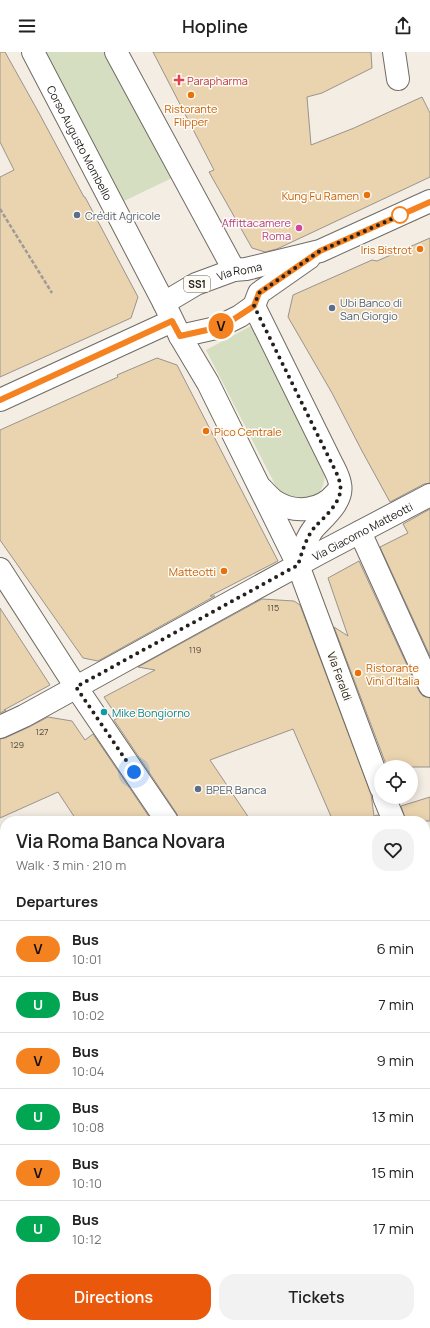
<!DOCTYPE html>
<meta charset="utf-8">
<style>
body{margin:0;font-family:Manrope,sans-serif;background:#f2f2f2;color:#222;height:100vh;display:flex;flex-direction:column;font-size:15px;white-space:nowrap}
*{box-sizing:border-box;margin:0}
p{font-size:13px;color:#767676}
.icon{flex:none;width:22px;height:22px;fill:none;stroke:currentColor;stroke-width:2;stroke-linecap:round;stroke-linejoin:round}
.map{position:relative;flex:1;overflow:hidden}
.panel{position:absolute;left:0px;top:764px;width:430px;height:512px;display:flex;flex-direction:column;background:#fff;border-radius:16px 16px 0 0;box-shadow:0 2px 10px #0003}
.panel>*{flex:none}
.badge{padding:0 8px;border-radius:13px;font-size:14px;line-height:26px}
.fabs{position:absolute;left:374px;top:708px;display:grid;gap:8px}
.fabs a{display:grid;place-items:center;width:44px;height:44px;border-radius:50%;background:#fff;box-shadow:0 2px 10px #0003;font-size:20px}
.you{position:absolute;width:20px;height:20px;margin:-10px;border:3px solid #fff;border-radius:50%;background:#1a73e8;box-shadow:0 0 0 6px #1a73e833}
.map>.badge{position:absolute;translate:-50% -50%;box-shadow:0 0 0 2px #fff}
h2{padding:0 16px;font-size:15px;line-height:36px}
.round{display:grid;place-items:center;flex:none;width:42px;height:42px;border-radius:16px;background:#f2f2f2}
.headline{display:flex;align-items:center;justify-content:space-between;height:68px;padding:0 16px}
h1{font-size:19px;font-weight:600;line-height:30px}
.cta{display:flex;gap:8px;margin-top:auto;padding:8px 16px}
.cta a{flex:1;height:46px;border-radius:16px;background:#ea580c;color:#fff;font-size:16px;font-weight:600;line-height:46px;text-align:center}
.cta a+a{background:#f2f2f2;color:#222}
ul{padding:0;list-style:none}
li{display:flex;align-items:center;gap:12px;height:56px;padding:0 16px;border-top:1px solid #e0e0e0}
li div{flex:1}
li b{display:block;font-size:15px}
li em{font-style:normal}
li .badge{min-width:44px;font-weight:700;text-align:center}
header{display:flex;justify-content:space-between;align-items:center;height:52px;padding:0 16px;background:#fff;font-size:18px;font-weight:600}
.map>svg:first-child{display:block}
.green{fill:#d5dec1}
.building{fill:#ead3af;stroke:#99948c}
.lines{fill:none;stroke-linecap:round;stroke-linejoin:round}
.minor-tunnel{stroke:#c9c4bc;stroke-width:22;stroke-dasharray:22 11;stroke-linecap:butt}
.minor-casing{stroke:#706b63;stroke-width:24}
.major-casing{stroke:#706b63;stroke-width:24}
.path{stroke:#9f9b94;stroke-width:2.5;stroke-dasharray:4 2;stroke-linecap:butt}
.minor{stroke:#fff;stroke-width:22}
.major{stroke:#fff;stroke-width:22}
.line-casing{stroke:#fff;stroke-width:9}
.line{stroke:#f58220;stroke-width:6}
.walk{stroke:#23211e;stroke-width:4;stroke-dasharray:0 7.2}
.health-dot{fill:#e0444e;stroke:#fefbf5;stroke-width:1.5}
.food-dot{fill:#e8710a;stroke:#fefbf5;stroke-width:1.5}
.service-dot{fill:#5c6f8a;stroke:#fefbf5;stroke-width:1.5}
.stop-dot{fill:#fff;stroke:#f58220;stroke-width:2}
.hotel-dot{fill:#d1479c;stroke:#fefbf5;stroke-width:1.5}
.culture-dot{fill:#0f9aa8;stroke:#fefbf5;stroke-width:1.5}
.labels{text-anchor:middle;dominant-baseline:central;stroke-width:3;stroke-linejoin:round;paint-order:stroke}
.number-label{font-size:9px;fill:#554e42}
.shield{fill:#fefbf5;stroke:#65625e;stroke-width:1}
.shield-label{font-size:10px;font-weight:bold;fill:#23211e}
.health-label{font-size:11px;fill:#be3a42;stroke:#fefbf5;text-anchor:start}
.food-label{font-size:11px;fill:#c56008;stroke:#fefbf5;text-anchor:end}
.street-label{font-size:11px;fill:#23211e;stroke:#fefbf5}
.service-label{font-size:11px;fill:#4e5e75;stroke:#fefbf5;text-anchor:start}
.hotel-label{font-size:11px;fill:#b23c85;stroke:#fefbf5;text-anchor:end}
.culture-label{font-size:11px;fill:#0d838f;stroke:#fefbf5;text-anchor:start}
</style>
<header><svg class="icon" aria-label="menu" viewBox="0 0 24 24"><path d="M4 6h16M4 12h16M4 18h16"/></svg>Hopline<svg class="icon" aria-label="share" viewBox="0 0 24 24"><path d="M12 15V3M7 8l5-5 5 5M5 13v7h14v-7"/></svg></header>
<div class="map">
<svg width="430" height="1276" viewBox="0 0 430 1276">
<rect width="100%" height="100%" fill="#f3ede4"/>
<g class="green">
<polygon points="45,0 105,0 172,126 124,149"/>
<path d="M253,273l72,148c-1,16 -5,20 -18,29l-26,-6 -75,-146z"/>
</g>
<g class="building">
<polygon points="0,0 5,0 39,61 84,145 85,145 138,245 131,266 0,325 0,125 14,118 0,90"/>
<polygon points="153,0 371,0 372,16 322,41 307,45 311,93 354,76 422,45 430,61 430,125 277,197 265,200 252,196 209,120 214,118"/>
<polygon points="430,186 430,431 424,432 390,450 362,399 332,341 288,265 293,243 372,208 377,209"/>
<polygon points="157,306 177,313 278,509 210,544 215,544 98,609 83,606 0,488 0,378 118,325 117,323"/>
<polygon points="430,457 430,604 380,495 408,481 403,472"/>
<polygon points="359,509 419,639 423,644 430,646 430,715 387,715 334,575 348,584 328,526"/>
<polygon points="262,547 294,549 300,553 371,742 374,764 378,763 380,769 333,769 293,677 210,708 251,769 179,769 177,762 114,668 118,666 104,645 155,618 138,615"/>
<polygon points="0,556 50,633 4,658 6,658 0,661"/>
<polygon points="48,665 72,669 85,688 93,682 152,769 77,769 58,740 0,766 0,687 5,686 29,675"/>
<polygon points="430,745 430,769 406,769 401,754"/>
</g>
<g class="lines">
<polyline class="minor-tunnel" points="221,1276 222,1271"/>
<g class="minor-casing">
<g id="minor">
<path id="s1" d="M33,0l131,251"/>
<polyline points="116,0 234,218"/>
<polyline points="394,0 398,27"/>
<polyline points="360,480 430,634"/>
<polyline points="0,517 76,635 167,769"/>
<path id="s2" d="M0,675l24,-11 294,-162 112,-59"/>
<polyline points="425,807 430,804"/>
<polyline points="0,938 5,949"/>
<polyline points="0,1079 5,1077"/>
<polyline points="111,1271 113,1276"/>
<polyline points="370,1276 371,1271"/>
</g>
</g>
<g class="major-casing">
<g id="major">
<path d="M254,254l78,158c3,6 7,13 8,20 4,17 -16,33 -26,44 -8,10 -12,24 -16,37"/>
<polyline points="180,284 216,276 240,264 254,254 259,241 309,206"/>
<polyline points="0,348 172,269"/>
<path d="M262,437c4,4 9,10 14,13 20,12 45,9 60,-9"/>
<path id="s3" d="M381,736l-83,-223 -90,-182 -28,-47 -16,-33 32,-19 38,-14 12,-1 74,-18 110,-50"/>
<polyline points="384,745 394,769"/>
<polyline points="425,821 430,829"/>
</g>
</g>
<g class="path">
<polyline points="0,157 52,241"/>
<polyline points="425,1062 427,1062 426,1070"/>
</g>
<use href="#minor" class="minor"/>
<use href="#major" class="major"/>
</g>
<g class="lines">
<g class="line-casing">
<polyline id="line" points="0,348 172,269 180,284 216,276 228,271 254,254 259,241 320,199 430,150"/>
</g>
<use href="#line" class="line"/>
<path class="walk" d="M134,720l-58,-85 222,-122c4,-13 8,-27 16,-37 10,-11 30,-27 26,-44 -1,-7 -5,-14 -8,-20l-78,-158 5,-13 61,-42 83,-37 -3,1"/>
</g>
<path class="health-dot" d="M177 22h4v4h4v4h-4v4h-4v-4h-4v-4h4z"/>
<g class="food-dot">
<circle cx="191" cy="43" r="4"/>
<circle cx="367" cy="143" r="4"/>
<circle cx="420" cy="197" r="4"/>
<circle cx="206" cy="379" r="4"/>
<circle cx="224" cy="519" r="4"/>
<circle cx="358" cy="621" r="4"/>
</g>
<g class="service-dot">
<circle cx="77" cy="163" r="4"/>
<circle cx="332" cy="256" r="4"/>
<circle cx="198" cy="737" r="4"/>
</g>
<circle class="stop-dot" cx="400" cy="163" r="8"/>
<circle class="hotel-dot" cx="299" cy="176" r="4"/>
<circle class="culture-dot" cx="104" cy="660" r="4"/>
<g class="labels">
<g class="number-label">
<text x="273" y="555">115</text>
<text x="195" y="597">119</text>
<text x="42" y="679">127</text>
<text x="17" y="692">129</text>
</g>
<rect class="shield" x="184" y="224" width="26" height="16" rx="3"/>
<g class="shield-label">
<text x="197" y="232">SS1</text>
</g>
<g class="health-label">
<text x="187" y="28">Parapharma</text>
</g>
<g class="food-label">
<text x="191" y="56" text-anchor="middle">Ristorante<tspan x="191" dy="13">Flipper</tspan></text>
<text x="359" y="143">Kung Fu Ramen</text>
<text x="412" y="197">Iris Bistrot</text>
<text x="214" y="379" text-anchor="start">Pico Centrale</text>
<text x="216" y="519">Matteotti</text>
<text x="366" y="615" text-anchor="start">Ristorante<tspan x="366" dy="13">Vini d'Italia</tspan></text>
</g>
<g class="street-label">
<text stroke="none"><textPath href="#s1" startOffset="102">Corso Augusto Mombello</textPath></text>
<text stroke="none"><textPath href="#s3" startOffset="615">Via Roma</textPath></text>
<text stroke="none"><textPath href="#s2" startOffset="412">Via Giacomo Matteotti</textPath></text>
<text transform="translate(340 624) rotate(70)">Via Feraldi</text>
</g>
<g class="service-label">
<text x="85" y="163">Crédit Agricole</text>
<text x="340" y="250">Ubi Banco di<tspan x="340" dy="13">San Giorgio</tspan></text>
<text x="206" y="737">BPER Banca</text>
</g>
<g class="hotel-label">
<text x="291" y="170">Affittacamere<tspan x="291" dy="13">Roma</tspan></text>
</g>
<g class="culture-label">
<text x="112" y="660">Mike Bongiorno</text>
</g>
</g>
</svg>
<div class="fabs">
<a><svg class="icon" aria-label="locate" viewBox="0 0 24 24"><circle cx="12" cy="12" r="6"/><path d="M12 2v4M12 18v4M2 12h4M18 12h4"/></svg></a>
</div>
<div class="you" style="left:134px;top:720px"></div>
<b class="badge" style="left:221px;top:274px;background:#f58220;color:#111">V</b>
<section class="panel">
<div class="headline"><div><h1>Via Roma Banca Novara</h1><p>Walk · 3 min · 210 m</p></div><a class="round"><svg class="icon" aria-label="heart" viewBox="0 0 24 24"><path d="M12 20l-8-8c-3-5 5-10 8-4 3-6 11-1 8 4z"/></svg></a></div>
<h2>Departures</h2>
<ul>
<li><span class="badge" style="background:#f58220;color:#111">V</span><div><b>Bus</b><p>10:01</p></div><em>6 min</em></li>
<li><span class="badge" style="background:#00a651;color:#fff">U</span><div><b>Bus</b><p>10:02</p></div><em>7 min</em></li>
<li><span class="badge" style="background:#f58220;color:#111">V</span><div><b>Bus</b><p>10:04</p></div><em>9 min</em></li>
<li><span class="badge" style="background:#00a651;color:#fff">U</span><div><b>Bus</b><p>10:08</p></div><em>13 min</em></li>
<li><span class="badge" style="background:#f58220;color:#111">V</span><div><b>Bus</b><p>10:10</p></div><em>15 min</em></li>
<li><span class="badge" style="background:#00a651;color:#fff">U</span><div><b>Bus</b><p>10:12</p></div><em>17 min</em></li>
</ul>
<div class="cta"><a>Directions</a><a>Tickets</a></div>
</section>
</div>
